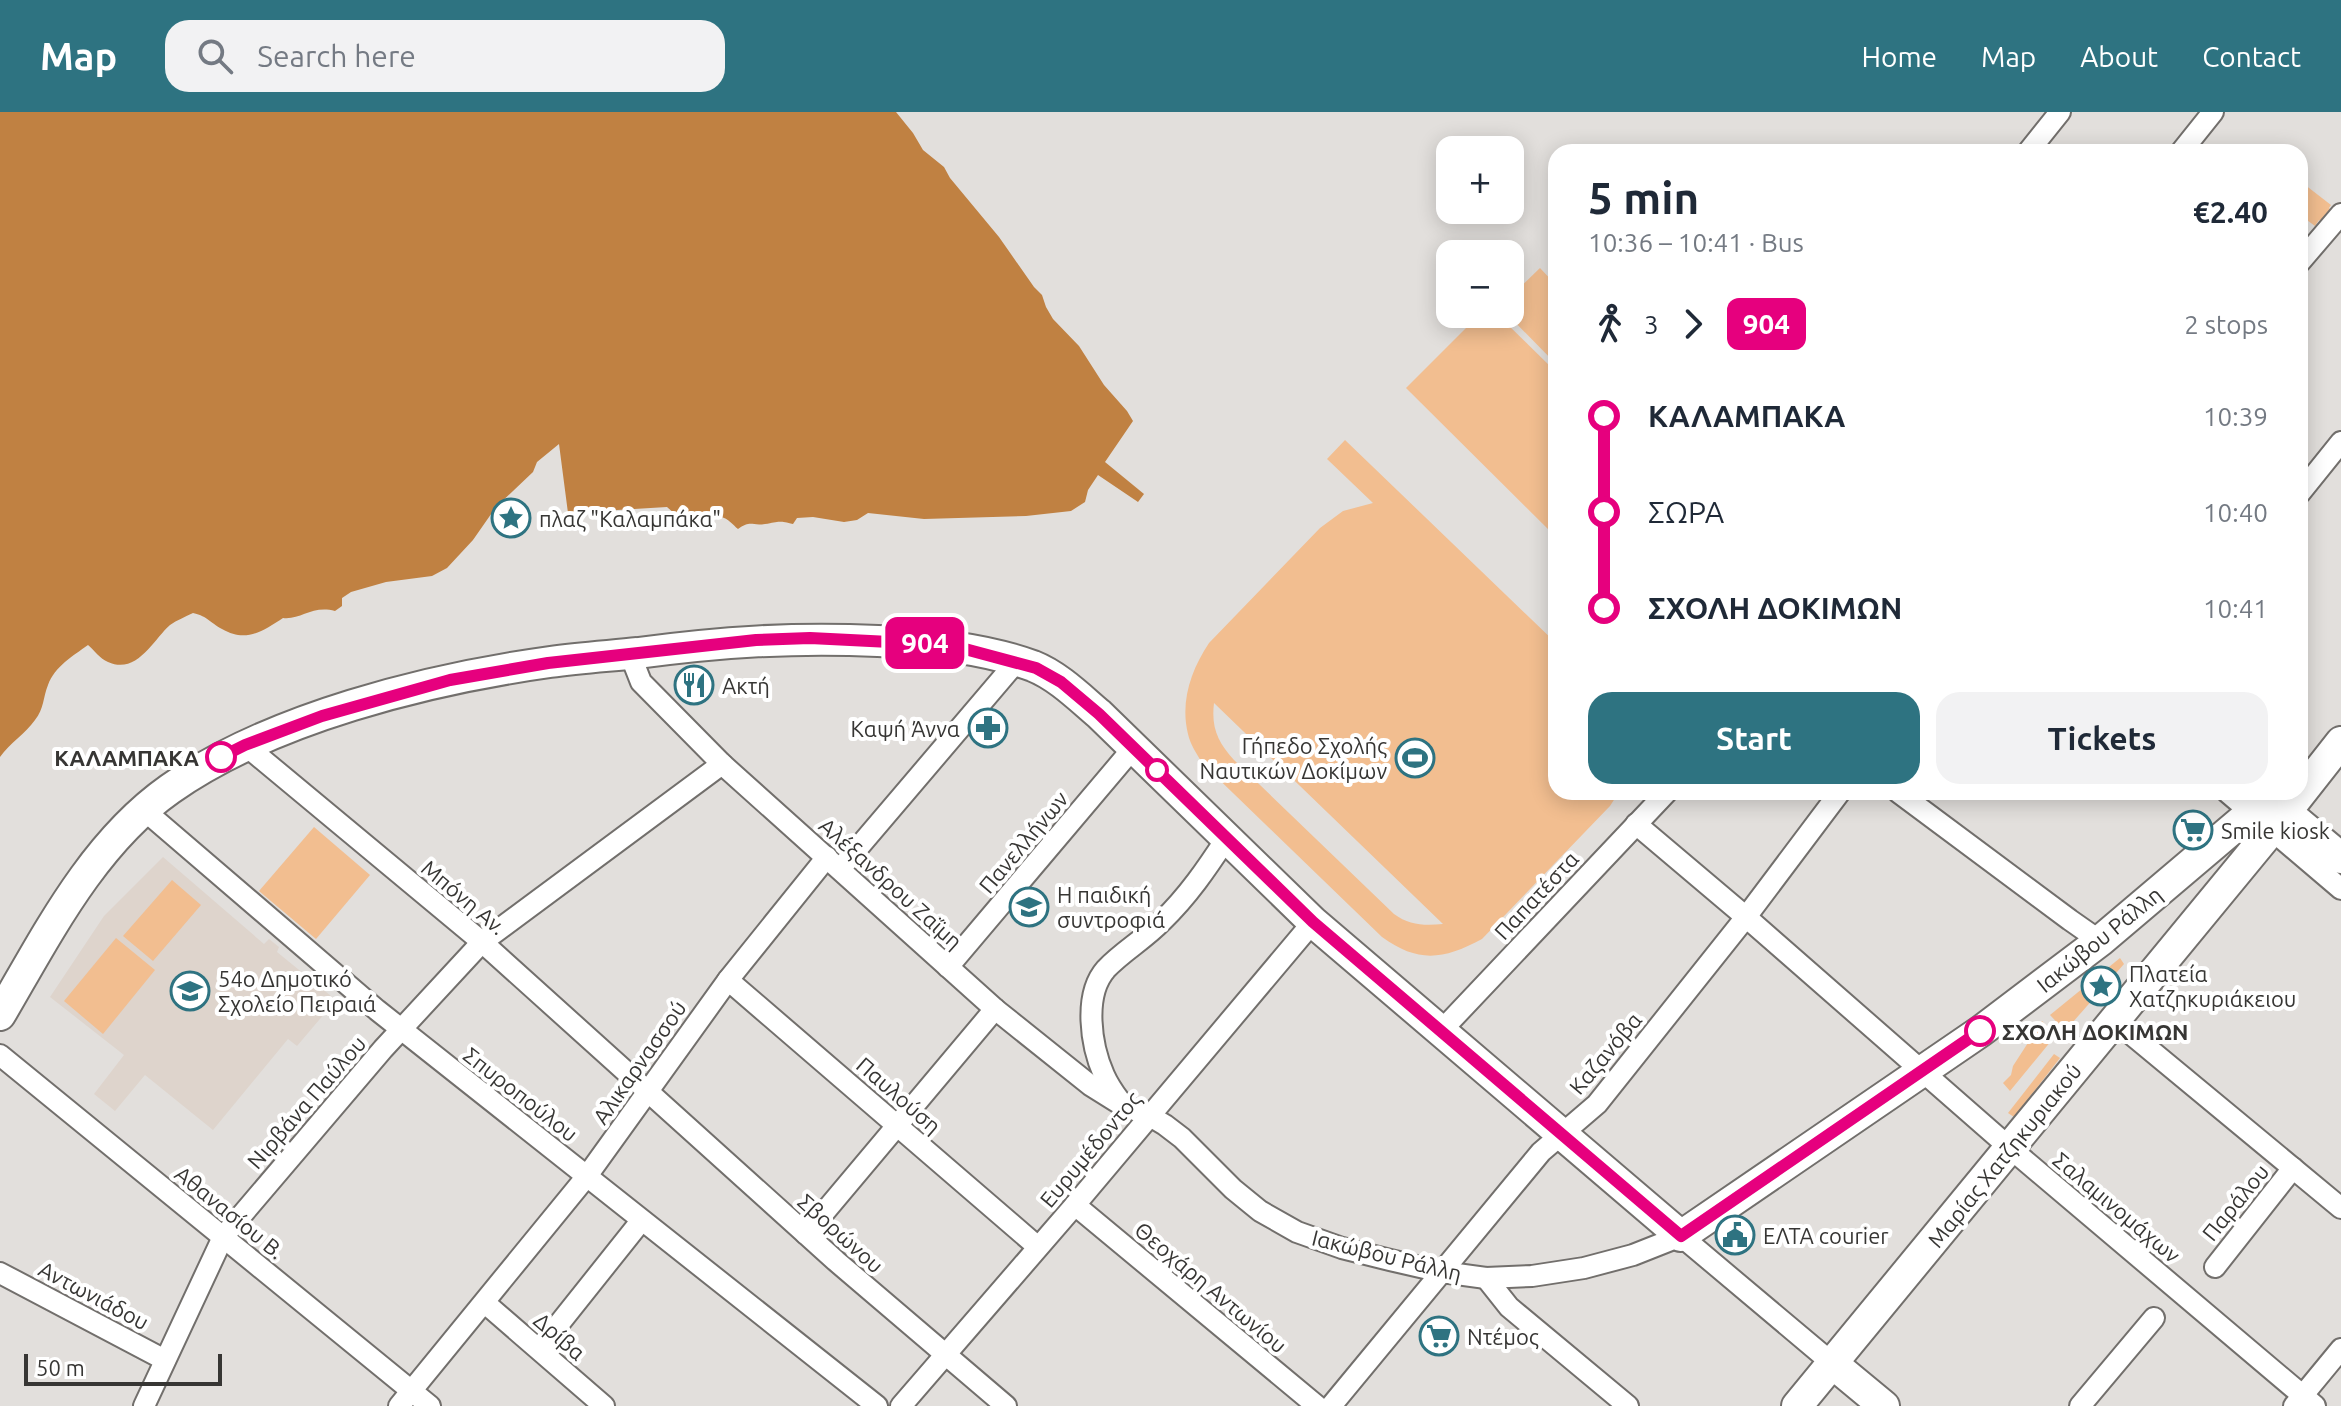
<!DOCTYPE html>
<meta charset="utf-8">
<style>
body{margin:0;font-family:Ubuntu,sans-serif;background:#f2f2f3;color:#1f2937;height:100vh;display:flex;flex-direction:column;font-size:30px;white-space:nowrap}
*{box-sizing:border-box;margin:0}
p{font-size:26px;color:#747a83}
.icon{flex:none;width:44px;height:44px;fill:none;stroke:currentColor;stroke-width:2;stroke-linecap:round;stroke-linejoin:round}
.map{position:relative;flex:1;overflow:hidden}
.side{position:absolute;left:1548px;top:32px;width:760px;height:656px;display:flex;flex-direction:column;background:#fff;border-radius:24px;box-shadow:0 4px 20px #0003}
.side>*{flex:none}
.badge{padding:0 16px;border-radius:12px;font-size:28px;line-height:52px}
.tools{position:absolute;left:1436px;top:24px;display:grid;gap:16px}
.tools a{display:grid;place-items:center;width:88px;height:88px;border-radius:16px;background:#fff;box-shadow:0 4px 20px #0003;font-size:40px}
.scale{position:absolute;left:24px;bottom:20px;width:198px;box-sizing:border-box;padding-left:8px;border:4px solid #373634;border-top:0;font-size:22px;line-height:28px;white-space:nowrap;color:#373634;-webkit-text-stroke:6px #fff;paint-order:stroke}
.map>.badge{position:absolute;translate:-50% -50%;box-shadow:0 0 0 4px #fff}
.legs{display:flex;align-items:center;gap:12px;height:88px;padding:0 40px;font-size:26px}
.legs p{margin-inline-start:auto}
.head{display:flex;align-items:center;justify-content:space-between;height:136px;padding:0 40px}
h1{font-size:44px;font-weight:600;line-height:60px}
.action{display:flex;gap:16px;margin-top:auto;padding:16px 40px}
.action a{flex:1;height:92px;border-radius:24px;background:#2e7381;color:#fff;font-size:32px;font-weight:600;line-height:92px;text-align:center}
.action a+a{background:#f2f2f3;color:#1f2937}
ul{padding:0 40px;list-style:none}
li{display:flex;align-items:center;gap:28px;height:96px;font-size:30px}
li i{display:grid;place-items:center;width:12px;height:100%;margin:0 10px;background:currentColor}
li i::after{content:'';width:20px;height:20px;margin:-10px;border:6px solid;border-radius:50%;background:#fff}
li p{margin-inline-start:auto}
li:first-child i{background:linear-gradient(#0000 50%,currentColor 0)}
li:last-child i{background:linear-gradient(currentColor 50%,#0000 0)}
header{display:flex;align-items:center;gap:48px;box-sizing:border-box;height:112px;padding:0 40px;background:#2e7381;color:#fff}
header strong{font-size:38px}
nav{display:flex;gap:44px;margin-inline-start:auto;font-size:28px}
.search{width:560px;height:72px;background:#f2f2f3;display:flex;align-items:center;gap:20px;box-sizing:border-box;padding:0 28px;border-radius:24px;color:#747a83;font-size:30px}
.map>svg:first-child{display:block}
.built{fill:#ded4cc}
.green{fill:#f2be90;fill-rule:evenodd}
.water{fill:#c08142}
.lines{fill:none;stroke-linecap:round;stroke-linejoin:round}
.street-casing{stroke:#726f6c;stroke-width:24}
.secondary-casing{stroke:#726f6c;stroke-width:34}
.street{stroke:#fff;stroke-width:20}
.secondary{stroke:#fff;stroke-width:30}
.line-1-casing{stroke:#fff;stroke-width:18}
.line-1{stroke:#e6007e;stroke-width:12}
.stop-1-dot{fill:#fff;stroke:#e6007e;stroke-width:4}
.labels{text-anchor:middle;dominant-baseline:central;stroke-width:8;stroke-linejoin:round;paint-order:stroke}
.poi-label{font-size:22px;fill:#373634;stroke:#fff;text-anchor:start}
.stop-label{font-size:22px;font-weight:bold;fill:#373634;stroke:#fff;text-anchor:end}
.street-label{font-size:22px;fill:#373634;stroke:#fff}
</style>
<header>
<strong>Map</strong>
<div class="search"><svg class="icon" aria-label="search" viewBox="0 0 24 24"><circle cx="10" cy="10" r="6"/><path d="M15 15l6 6"/></svg>Search here</div>
<nav><a>Home</a><a>Map</a><a>About</a><a>Contact</a></nav>
</header>
<div class="map">
<svg width="2341" height="1294" viewBox="0 0 2341 1294">
<rect width="100%" height="100%" fill="#e2dfdc"/>
<polygon class="built" points="163,745 264,832 269,827 279,835 277,840 336,888 297,934 288,927 213,1018 145,963 115,999 94,982 124,943 50,885 104,804"/>
<g class="green">
<polygon points="2300,69 2331,93 2329,96 2331,98 2322,110 2319,108 2315,114 2300,103 2302,94 2300,92"/>
<polygon points="1540,156 1556,173 1556,252 1507,202 1510,202 1510,185"/>
<polygon points="1480,202 1497,202 1556,260 1556,425 1406,276"/>
<path d="M1345,328l211,203v149h63l-9,14 -128,133c-39,21 -64,24 -100,-2l-180,-174c-5,-9 -12,-19 -14,-29 -8,-32 3,-64 21,-91l111,-115 23,-17 30,-8 -46,-44zM1214,591l229,221c-19,2 -34,1 -49,-10l-160,-154c-16,-18 -23,-32 -20,-57z"/>
<polygon points="314,715 370,763 316,827 259,779"/>
<polygon points="172,768 201,793 153,849 123,824"/>
<polygon points="116,826 155,858 103,922 64,889"/>
<polygon points="2120,846 2124,852 2065,919 2050,903"/>
<polygon points="2042,909 2056,923 2010,979 2003,971 2011,963 2013,954"/>
<polygon points="2054,942 2060,946 2014,1005 2008,1001"/>
</g>
<path class="water" d="M0,0h896l17,21 10,17 21,17 6,11 49,59 35,50 8,8 4,12 7,12 26,27 25,39 23,26 6,10 -28,41 39,32 -6,8 -40,-27 -10,15 -3,12 -14,9 -45,5 -102,3 -56,-6 -11,7 -13,2 -31,-5 -16,1 -4,6c-15,-4 -15,-2 -28,0 -14,2 -14,-4 -27,5 -5,-4 -10,-11 -17,-12 -6,-1 -6,2 -12,4 -16,6 -30,-3 -42,-14l-99,6 -9,-69 -22,18 -4,10 -37,35 -23,33 -26,28 -15,8 -46,6 -35,10 -9,6v8l-7,5c-23,-6 -34,9 -52,7 -20,13 -37,25 -61,11 -13,-7 -13,-12 -29,-16 -8,4 -16,7 -23,12 -17,15 -33,50 -62,37 -8,-3 -14,-12 -20,-17 -15,11 -33,21 -40,40 -5,12 -4,24 -13,35 -10,14 -25,23 -35,37z"/>
<g class="lines">
<g class="street-casing">
<g id="street">
<polyline points="2028,40 2060,0"/>
<polyline points="2181,40 2213,0"/>
<polyline points="2300,150 2341,102"/>
<polyline points="2300,381 2341,330"/>
<polyline points="630,542 641,570 722,652 995,897 1090,973 1122,993 1150,1004 1165,1013 1182,1026 1233,1077 1260,1099 1297,1120 1342,1136 1390,1148 1442,1160 1486,1166 1532,1164 1584,1156 1633,1143 1681,1124 1832,1251"/>
<polyline points="245,633 482,830 836,1149 1006,1294"/>
<polyline points="1898,680 2070,808 2100,829"/>
<polyline points="2227,680 2341,777"/>
<polyline points="2260,680 2286,700"/>
<polyline points="144,698 377,898 877,1294"/>
<polyline points="1636,712 1746,805 2010,1036 2315,1294"/>
<polyline points="840,757 1017,549"/>
<polyline points="948,855 1134,635"/>
<polyline points="728,868 1038,1135"/>
<polyline points="2114,908 2341,1096"/>
<polyline points="1441,919 1667,680"/>
<polyline points="0,943 430,1294"/>
<path d="M1120,989c-6,-8 -12,-17 -16,-26 -13,-29 -21,-80 2,-106 17,-18 39,-30 56,-48 26,-25 45,-53 64,-82"/>
<polyline points="1075,1093 1317,1294"/>
<polyline points="806,1122 995,897"/>
<polyline points="2215,1155 2293,1056"/>
<polyline points="0,1161 165,1248"/>
<polyline points="1486,1166 1509,1195 1628,1294"/>
<polyline points="485,1191 604,1294"/>
<polyline points="539,1237 641,1109"/>
<polyline points="144,1294 223,1125 383,937 482,830 722,652"/>
<polyline points="399,1294 587,1064 728,868 827,745"/>
<polyline points="901,1294 1075,1093 1313,810"/>
<polyline points="1331,1294 1541,1040 1597,992 1746,805 1840,680"/>
<polyline points="2080,1294 2154,1206"/>
<polyline points="2294,1294 2341,1237"/>
</g>
</g>
<g class="secondary-casing">
<g id="secondary">
<polyline points="2286,700 2341,746"/>
<path d="M0,903c47,-80 92,-171 170,-226 101,-71 258,-110 380,-127 29,-4 59,-6 88,-9 83,-11 156,-16 240,-12 52,2 105,7 155,25 25,10 46,31 66,48l214,208 368,314 300,-205 119,-90 151,-128 16,-3 19,2"/>
<polyline points="1832,1251 1884,1294"/>
<polyline points="1797,1294 2286,700 2341,630"/>
</g>
</g>
<use href="#street" class="street"/>
<use href="#secondary" class="secondary"/>
</g>
<g class="lines">
<g class="line-1-casing">
<polyline id="line-1" points="221,645 245,633 322,604 450,568 548,551 756,528 810,526 950,533 1036,556 1061,570 1099,602 1313,810 1681,1124 1980,919"/>
</g>
<use href="#line-1" class="line-1"/>
</g>
<defs>
<g id="sight-ring" transform="scale(2)"><circle r="9.5" fill="#fff" stroke="#2e7381" stroke-width="1.5"/><path d="M0-6L1.8-2.2L6-1.7L2.9 1.2L3.7 5.4L0 3.3L-3.7 5.4L-2.9 1.2L-6-1.7L-1.8-2.2Z" fill="#2e7381"/></g>
<g id="restaurant-ring" transform="scale(2)"><circle r="9.5" fill="#fff" stroke="#2e7381" stroke-width="1.5"/><path d="M-5-6h1v4h1v-4h1v4h1v-4h1v5L-1.5 .5V6h-2V.5L-5-1ZM5-6V6H3V1.5H1.5Q1.5-4 5-6Z" fill="#2e7381"/></g>
<g id="pharmacy-ring" transform="scale(2)"><circle r="9.5" fill="#fff" stroke="#2e7381" stroke-width="1.5"/><path d="M-2-6h4v4h4v4h-4v4h-4v-4h-4v-4h4Z" fill="#2e7381"/></g>
<g id="stadium-ring" transform="scale(2)"><circle r="9.5" fill="#fff" stroke="#2e7381" stroke-width="1.5"/><path d="M0-5a6.5 5 0 1 0 0 10a6.5 5 0 1 0 0-10ZM-3.5-1.8h7v3.6h-7Z" fill="#2e7381"/></g>
<g id="supermarket-ring" transform="scale(2)"><circle r="9.5" fill="#fff" stroke="#2e7381" stroke-width="1.5"/><path d="M-6-5.5h2.5l.6 2H6L4.5 2H-2.5L-4.4-4H-6ZM-1.5 3.2a1.3 1.3 0 1 0 .1 0ZM3 3.2a1.3 1.3 0 1 0 .1 0Z" fill="#2e7381"/></g>
<g id="school-ring" transform="scale(2)"><circle r="9.5" fill="#fff" stroke="#2e7381" stroke-width="1.5"/><path d="M0-5L7-2L0 1L-7-2ZM-4 1L0 2.5L4 1V4Q0 6-4 4Z" fill="#2e7381"/></g>
<g id="civic-ring" transform="scale(2)"><circle r="9.5" fill="#fff" stroke="#2e7381" stroke-width="1.5"/><path d="M-.6-6.5H3V-4.5H.6V-3L4-1V1h2V6H-6V1h2V-1L-.6-3ZM-1.2 2.5V6h2.4V2.5Z" fill="#2e7381"/></g>
</defs>
<g fill-rule="evenodd">
<use href="#sight-ring" x="511" y="406"/>
<use href="#restaurant-ring" x="694" y="573"/>
<use href="#pharmacy-ring" x="988" y="616"/>
<use href="#stadium-ring" x="1415" y="646"/>
<use href="#supermarket-ring" x="2193" y="718"/>
<use href="#school-ring" x="1029" y="795"/>
<use href="#sight-ring" x="2101" y="874"/>
<use href="#school-ring" x="190" y="879"/>
<use href="#civic-ring" x="1735" y="1123"/>
<use href="#supermarket-ring" x="1439" y="1224"/>
</g>
<g class="stop-1-dot">
<circle cx="221" cy="645" r="14"/>
<circle cx="1157" cy="658" r="10"/>
<circle cx="1980" cy="919" r="14"/>
</g>
<g class="labels">
<g class="poi-label">
<text x="539" y="406">πλαζ "Καλαμπάκα"</text>
<text x="722" y="573">Ακτή</text>
<text x="960" y="616" text-anchor="end">Καψή Άννα</text>
<text x="1387" y="633" text-anchor="end">Γήπεδο Σχολής<tspan x="1387" dy="25">Ναυτικών Δοκίμων</tspan></text>
<text x="2221" y="718">Smile kiosk</text>
<text x="1057" y="782">Η παιδική<tspan x="1057" dy="25">συντροφιά</tspan></text>
<text x="2129" y="861">Πλατεία<tspan x="2129" dy="25">Χατζηκυριάκειου</tspan></text>
<text x="218" y="866">54ο Δημοτικό<tspan x="218" dy="25">Σχολείο Πειραιά</tspan></text>
<text x="1763" y="1123">ΕΛΤΑ courier</text>
<text x="1467" y="1224">Ντέμος</text>
</g>
<g class="stop-label">
<text x="199" y="645">ΚΑΛΑΜΠΑΚΑ</text>
<text x="2002" y="919" text-anchor="start">ΣΧΟΛΗ ΔΟΚΙΜΩΝ</text>
</g>
<g class="street-label">
<text transform="translate(1023 730) rotate(-50)">Πανελλήνων</text>
<text transform="translate(891 771) rotate(42)">Αλέξανδρου Ζαΐμη</text>
<text transform="translate(1536 783) rotate(-47)">Παπατέστα</text>
<text transform="translate(464 785) rotate(40)">Μπόνη Αν.</text>
<text transform="translate(2099 827) rotate(-39)">Ιακώβου Ράλλη</text>
<text transform="translate(1605 941) rotate(-50)">Καζανόβα</text>
<text transform="translate(639 950) rotate(-55)">Αλικαρνασσού</text>
<text transform="translate(521 982) rotate(38)">Σπυροπούλου</text>
<text transform="translate(899 983) rotate(41)">Παυλούση</text>
<text transform="translate(306 990) rotate(-49)">Νιρβάνα Παύλου</text>
<text transform="translate(1090 1037) rotate(-50)">Ευρυμέδοντος</text>
<text transform="translate(2004 1043) rotate(-51)">Μαρίας Χατζηκυριακού</text>
<text transform="translate(2235 1090) rotate(-51)">Παράλου</text>
<text transform="translate(2117 1095) rotate(40)">Σαλαμινομάχων</text>
<text transform="translate(230 1100) rotate(39)">Αθανασίου Β.</text>
<text transform="translate(841 1121) rotate(42)">Σβορώνου</text>
<text transform="translate(1387 1143) rotate(14)">Ιακώβου Ράλλη</text>
<text transform="translate(1211 1175) rotate(40)">Θεοχάρη Αντωνίου</text>
<text transform="translate(94 1183) rotate(28)">Αντωνιάδου</text>
<text transform="translate(560 1224) rotate(41)">Δρίβα</text>
</g>
</g>
</svg>
<div class="tools">
<a>+</a>
<a>−</a>
</div>
<div class="scale">50 m</div>
<b class="badge" style="left:925px;top:531px;background:#e6007e;color:#fff">904</b>
<section class="side">
<div class="head"><div><h1>5 min</h1><p>10:36 – 10:41 · Bus</p></div><b>€2.40</b></div>
<div class="legs"><svg class="icon" aria-label="walk" viewBox="0 0 24 24"><circle cx="13" cy="4" r="2"/><path d="M13 8l-2 6 4 7M11 14l-3 7M7 12l3-4h3l4 4"/></svg>3<svg class="icon" aria-label="forward" viewBox="0 0 24 24"><path d="M9 5l7 7-7 7"/></svg><b class="badge" style="background:#e6007e;color:#fff">904</b><p>2 stops</p></div>
<ul>
<li><i style="color:#e6007e"></i><b>ΚΑΛΑΜΠΑΚΑ</b><p>10:39</p></li>
<li><i style="color:#e6007e"></i><span>ΣΩΡΑ</span><p>10:40</p></li>
<li><i style="color:#e6007e"></i><b>ΣΧΟΛΗ ΔΟΚΙΜΩΝ</b><p>10:41</p></li>
</ul>
<div class="action"><a>Start</a><a>Tickets</a></div>
</section>
</div>
